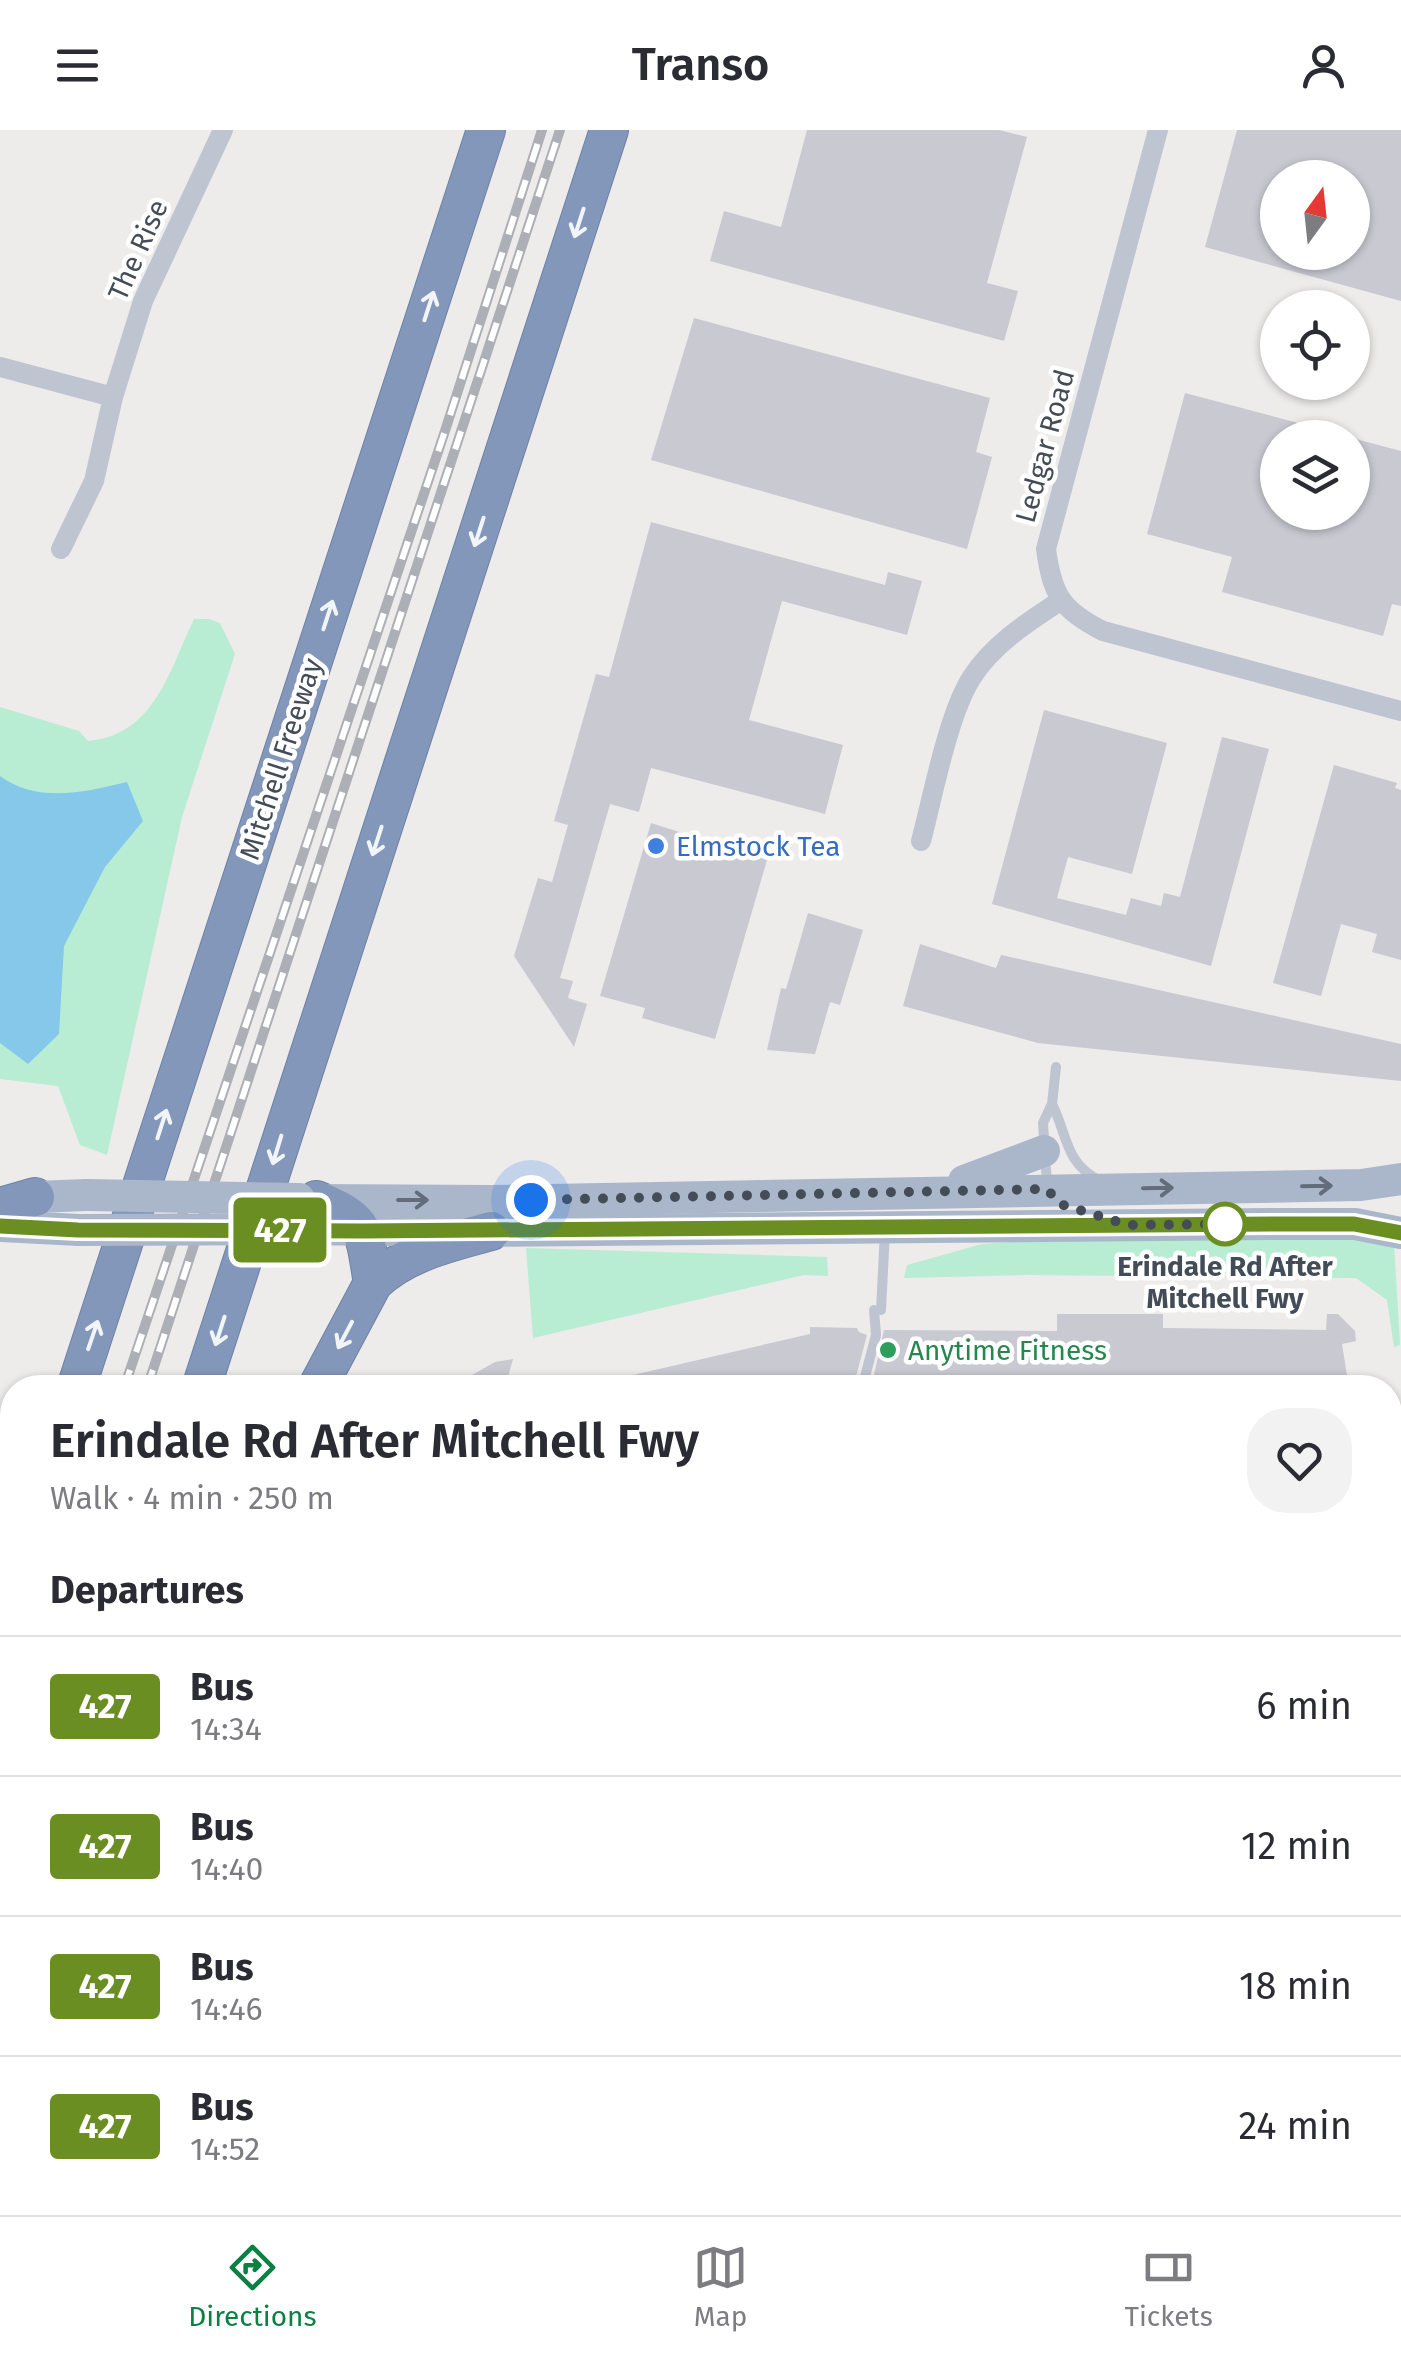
<!DOCTYPE html>
<meta charset="utf-8">
<style>
body{margin:0;font-family:"Fira Sans",sans-serif;background:#f2f2f3;color:#2b2b33;height:100vh;display:flex;flex-direction:column;font-size:38px;white-space:nowrap}
*{box-sizing:border-box;margin:0}
p{font-size:32px;color:#7c7c81}
.icon{flex:none;width:55px;height:55px;fill:none;stroke:currentColor;stroke-width:2;stroke-linecap:round;stroke-linejoin:round}
.map{position:relative;flex:1;overflow:hidden}
.panel{position:absolute;left:0px;top:1245px;width:1402px;height:840px;display:flex;flex-direction:column;background:#fff;border-radius:40px 40px 0 0;box-shadow:0 2px 8px #0004}
.panel>*{flex:none}
.badge{padding:0 20px;border-radius:8px;font-size:35px;line-height:65px}
.needle{width:65px;rotate:15deg}
.fabs{position:absolute;left:1260px;top:30px;display:grid;gap:20px}
.fabs a{display:grid;place-items:center;width:110px;height:110px;border-radius:50%;background:#fff;box-shadow:0 2px 8px #0004;font-size:50px}
.you{position:absolute;width:50px;height:50px;margin:-25px;border:8px solid #fff;border-radius:50%;background:#1a73e8;box-shadow:0 0 0 15px #1a73e833}
.map>.badge{position:absolute;translate:-50% -50%;box-shadow:0 0 0 5px #fff}
h2{padding:0 50px;font-size:38px;line-height:90px}
.round{display:grid;place-items:center;flex:none;width:105px;height:105px;border-radius:40px;background:#f2f2f3}
.summary{display:flex;align-items:center;justify-content:space-between;height:170px;padding:0 50px}
h1{font-size:48px;font-weight:600;line-height:75px}
ul{padding:0;list-style:none}
li{display:flex;align-items:center;gap:30px;height:140px;padding:0 50px;border-top:2px solid #e1e1e2}
li div{flex:1}
li b{display:block;font-size:38px}
li em{font-style:normal}
li .badge{min-width:110px;font-weight:700;text-align:center}
header{display:flex;justify-content:space-between;align-items:center;height:130px;padding:0 50px;background:#fff;font-size:45px;font-weight:600}
.tabs{display:flex;justify-content:space-around;align-items:center;height:140px;border-top:2px solid #e1e1e2;background:#fff;font-size:28px;color:#7c7c81}
.tabs a{display:grid;justify-items:center;gap:5px}
.tabs .active{color:#0b8043}
.map>svg:first-child{display:block}
.green{fill:#b8edd3}
.water{fill:#85c8ea}
.building{fill:#c8c9d1;fill-rule:evenodd}
.lines{fill:none;stroke-linecap:round;stroke-linejoin:round}
.motorway-casing{stroke:#6e82a6;stroke-width:40}
.service{stroke:#bec5d1;stroke-width:10}
.minor{stroke:#bec5d1;stroke-width:20}
.secondary{stroke:#bdc6d5;stroke-width:30}
.primary{stroke:#aab7cb;stroke-width:32}
.motorway{stroke:#8297ba;stroke-width:38}
.rail-casing{stroke:#adafb6;stroke-width:10}
.rail{stroke:#fff;stroke-width:6;stroke-dasharray:19;stroke-linecap:butt}
.primary-bridge{stroke:#aab7cb;stroke-width:32}
.oneway{stroke:#f2f5f8}
.oneway2{stroke:#636c7a}
.line-casing{stroke:#fff;stroke-width:22}
.line{stroke:#6b8e23;stroke-width:15}
.walk{stroke:#444c58;stroke-width:10;stroke-dasharray:0 18}
.shop-dot{fill:#3f7fe0;stroke:#fff;stroke-width:4}
.stop-dot{fill:#fff;stroke:#6b8e23;stroke-width:5}
.leisure-dot{fill:#2e9e5b;stroke:#fff;stroke-width:4}
.labels{text-anchor:middle;dominant-baseline:central;stroke-width:9;stroke-linejoin:round;paint-order:stroke}
.street-label{font-size:28px;fill:#444c58;stroke:#fff}
.shop-label{font-size:28px;fill:#366cbe;stroke:#fff;text-anchor:start}
.stop-label{font-size:28px;font-weight:bold;fill:#444c58;stroke:#fff}
.leisure-label{font-size:28px;fill:#27864d;stroke:#fff;text-anchor:start}
</style>
<header><svg class="icon" aria-label="menu" viewBox="0 0 24 24"><path d="M4 6h16M4 12h16M4 18h16"/></svg>Transo<svg class="icon" aria-label="person" viewBox="0 0 24 24"><circle cx="12" cy="8" r="4"/><path d="M4 21q1-7 8-7t8 7"/></svg></header>
<div class="map">
<svg width="1401" height="2085" viewBox="0 0 1401 2085">
<rect width="100%" height="100%" fill="#eeebeb"/>
<g class="green">
<path d="M194,489h15l11,4 15,31 -53,163 -75,338 -27,-10 -22,-59 -58,-7v-372l79,24 9,10c67,-6 81,-70 106,-122z"/>
<polygon points="1367,1106 1394,1113 1400,1215 1394,1217 1387,1170 1356,1148 1025,1145 904,1148 907,1135 982,1114 1056,1109"/>
<polygon points="526,1118 827,1127 828,1146 804,1145 533,1208"/>
</g>
<path class="water" d="M0,646c39,28 84,16 127,6l16,39 -38,46 -41,79 -5,88 -31,30 -28,-21z"/>
<g class="building">
<polygon points="807,0 999,0 1027,7 987,153 1018,161 1004,211 710,131 724,81 781,97"/>
<path d="M1237,0h164v171l-196,-54zM1278,48h74v74h-74z"/>
<polygon points="694,188 990,268 976,322 992,327 967,419 651,330"/>
<polygon points="1185,263 1332,302 1331,308 1278,308 1278,382 1352,382 1352,308 1401,321 1401,476 1392,474 1383,506 1222,462 1232,427 1147,404"/>
<polygon points="651,392 885,455 888,442 922,451 907,505 782,471 749,590 843,615 825,684 651,638 639,682 610,674 560,848 573,851 568,868 587,874 574,917 514,826 538,748 552,752 568,695 554,691 596,544 609,547"/>
<polygon points="1044,580 1167,613 1132,744 1068,727 1057,768 1126,785 1131,768 1161,776 1164,763 1180,767 1222,607 1269,619 1211,836 992,774"/>
<polygon points="1334,635 1397,653 1395,658 1401,660 1401,830 1372,822 1377,804 1341,794 1321,866 1273,853"/>
<polygon points="651,693 767,730 715,909 642,888 645,878 600,866"/>
<polygon points="808,783 863,800 840,875 830,872 815,924 767,920 781,858 786,859"/>
<polygon points="920,814 996,838 1001,825 1401,914 1401,951 1038,913 903,876"/>
<polygon points="1057,1184 1163,1184 1163,1198 1326,1200 1327,1184 1338,1184 1355,1201 1356,1211 1342,1214 1349,1258 871,1258 884,1200 1057,1201"/>
<polygon points="810,1197 857,1198 859,1202 867,1205 853,1258 608,1258 607,1251 810,1204"/>
<polygon points="513,1229 505,1258 449,1258 495,1232"/>
</g>
<g class="lines">
<g class="motorway-casing">
<g id="motorway">
<path d="M316,1070c52,20 48,32 57,83"/>
<polyline points="0,1077 35,1067"/>
<polyline points="76,1258 486,0"/>
<polyline points="201,1258 609,0"/>
<path d="M317,1258l56,-105c32,-31 76,-40 118,-52"/>
<polyline points="0,1473 12,1438"/>
<polyline points="0,1867 12,1828"/>
<polyline points="0,1958 12,1927"/>
</g>
</g>
<g class="service">
<path d="M1052,974c15,29 13,60 47,76"/>
<polyline points="1047,1054 1043,993 1052,974 1056,937"/>
<polyline points="881,1180 885,1101"/>
<polyline points="862,1258 876,1205 874,1180"/>
</g>
<g class="minor">
<path d="M1158,0l-112,419c6,45 15,61 57,82l298,80"/>
<polyline points="0,237 113,267"/>
<polyline points="61,419 94,351 113,267 143,171 223,0"/>
<path d="M921,711c12,-45 27,-127 51,-164 21,-33 56,-55 88,-76"/>
<polyline points="1390,1635 1401,1640"/>
<polyline points="772,2072 823,2085"/>
<polyline points="65,2085 70,2072"/>
<polyline points="973,2085 976,2072"/>
</g>
<g class="secondary">
<polyline points="1390,1926 1401,1910"/>
<polyline points="1390,1957 1401,1941"/>
<polyline points="1279,2085 1288,2072"/>
</g>
<g class="primary">
<polyline points="964,1051 1044,1021"/>
<polyline points="35,1067 87,1065"/>
<polyline points="313,1070 492,1071 1361,1055 1401,1049"/>
<polyline points="0,1096 79,1100"/>
<polyline points="289,1099 491,1101 1277,1094 1355,1094 1401,1103"/>
</g>
<use href="#motorway" class="motorway"/>
<g class="rail-casing">
<g id="rail">
<polyline points="124,1258 444,304 542,0"/>
<polyline points="147,1258 560,0"/>
<polyline points="0,1626 12,1588"/>
<polyline points="0,1700 12,1662"/>
</g>
</g>
<use href="#rail" class="rail"/>
<g class="primary-bridge">
<polyline points="87,1065 299,1069"/>
<polyline points="79,1100 289,1099"/>
</g>
</g>
<defs><path id="oneway-shaft" d="M-6 0H5M1.5-3L5.5 0L1.5 3" fill="none" stroke-width="1.6" stroke-linecap="round" stroke-linejoin="round" transform="scale(2.5)"/></defs>
<g class="oneway">
<use href="#oneway-shaft" transform="translate(579 93) rotate(108)"/>
<use href="#oneway-shaft" transform="translate(429 176) rotate(-72)"/>
<use href="#oneway-shaft" transform="translate(479 402) rotate(108)"/>
<use href="#oneway-shaft" transform="translate(328 485) rotate(-72)"/>
<use href="#oneway-shaft" transform="translate(377 711) rotate(108)"/>
<use href="#oneway-shaft" transform="translate(162 994) rotate(-72)"/>
<use href="#oneway-shaft" transform="translate(277 1020) rotate(107)"/>
<use href="#oneway-shaft" transform="translate(220 1201) rotate(108)"/>
<use href="#oneway-shaft" transform="translate(93 1205) rotate(-71)"/>
<use href="#oneway-shaft" transform="translate(345 1205) rotate(118)"/>
</g>
<g class="oneway2">
<use href="#oneway-shaft" transform="translate(1317 1056) rotate(-1)"/>
<use href="#oneway-shaft" transform="translate(1158 1058) rotate(-1)"/>
<use href="#oneway-shaft" transform="translate(413 1070)"/>
</g>
<g class="lines">
<g class="line-casing">
<polyline id="line" points="0,1096 78,1100 363,1101 1277,1094 1354,1094 1401,1103"/>
</g>
<use href="#line" class="line"/>
<polyline class="walk" points="531,1070 1047,1059 1060,1074 1128,1095 1240,1094 1225,1094"/>
</g>
<circle class="shop-dot" cx="656" cy="716" r="10"/>
<circle class="stop-dot" cx="1225" cy="1094" r="20"/>
<circle class="leisure-dot" cx="888" cy="1220" r="10"/>
<g class="labels">
<g class="street-label">
<text transform="translate(138 120) rotate(-66)">The Rise</text>
<text transform="translate(1045 316) rotate(-75)">Ledgar Road</text>
<text transform="translate(281 629) rotate(-72)">Mitchell Freeway</text>
</g>
<g class="shop-label">
<text x="676" y="716">Elmstock Tea</text>
</g>
<g class="stop-label">
<text x="1225" y="1136">Erindale Rd After<tspan x="1225" dy="32">Mitchell Fwy</tspan></text>
</g>
<g class="leisure-label">
<text x="908" y="1220">Anytime Fitness</text>
</g>
</g>
</svg>
<div class="fabs">
<a><svg class="needle" viewBox="-14 -14 28 28"><path d="M0-13l5 13h-10z" fill="#e53935"/><path d="M0 13l5-13h-10z" fill="#7c7c81"/></svg></a>
<a><svg class="icon" aria-label="locate" viewBox="0 0 24 24"><circle cx="12" cy="12" r="6"/><path d="M12 2v4M12 18v4M2 12h4M18 12h4"/></svg></a>
<a><svg class="icon" aria-label="layers" viewBox="0 0 24 24"><path d="M12 4l9 5-9 5-9-5zM3 14l9 5 9-5"/></svg></a>
</div>
<div class="you" style="left:531px;top:1070px"></div>
<b class="badge" style="left:280px;top:1100px;background:#6b8e23;color:#fff">427</b>
<section class="panel">
<div class="summary"><div><h1>Erindale Rd After Mitchell Fwy</h1><p>Walk · 4 min · 250 m</p></div><a class="round"><svg class="icon" aria-label="heart" viewBox="0 0 24 24"><path d="M12 20l-8-8c-3-5 5-10 8-4 3-6 11-1 8 4z"/></svg></a></div>
<h2>Departures</h2>
<ul>
<li><span class="badge" style="background:#6b8e23;color:#fff">427</span><div><b>Bus</b><p>14:34</p></div><em>6 min</em></li>
<li><span class="badge" style="background:#6b8e23;color:#fff">427</span><div><b>Bus</b><p>14:40</p></div><em>12 min</em></li>
<li><span class="badge" style="background:#6b8e23;color:#fff">427</span><div><b>Bus</b><p>14:46</p></div><em>18 min</em></li>
<li><span class="badge" style="background:#6b8e23;color:#fff">427</span><div><b>Bus</b><p>14:52</p></div><em>24 min</em></li>
</ul>
</section>
</div>
<nav class="tabs">
<a class="active"><svg class="icon" aria-label="directions" viewBox="0 0 24 24"><path d="M12 3l9 9-9 9-9-9zM9 14v-3h6M13 9l2 2-2 2"/></svg>Directions</a>
<a><svg class="icon" aria-label="map" viewBox="0 0 24 24"><path d="M3 6l6-2 6 2 6-2v14l-6 2-6-2-6 2zM9 4v14M15 6v14"/></svg>Map</a>
<a><svg class="icon" aria-label="tickets" viewBox="0 0 24 24"><path d="M3 7h18v10H3zM15 7v10"/></svg>Tickets</a>
</nav>
